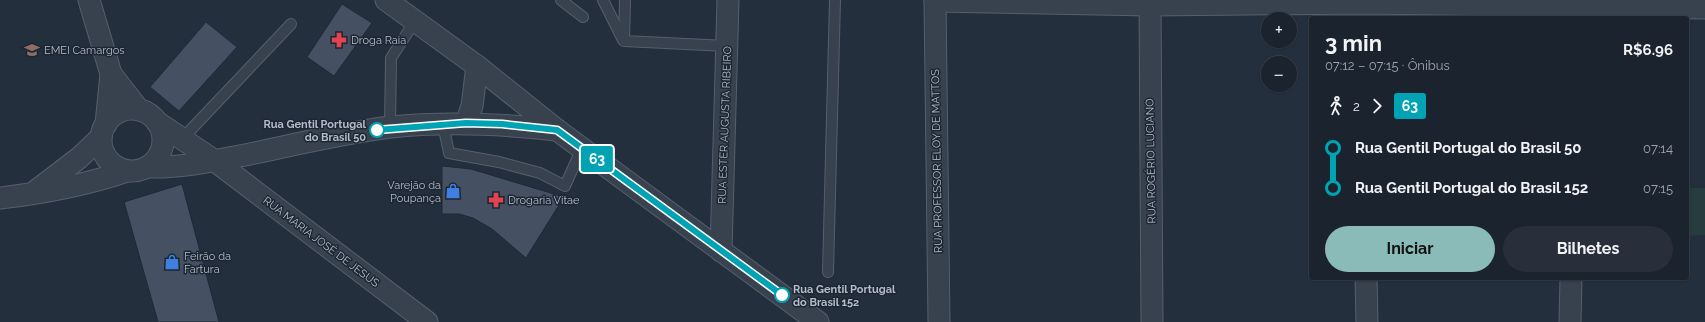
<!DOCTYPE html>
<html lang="pt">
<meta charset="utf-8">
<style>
body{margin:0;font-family:Raleway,sans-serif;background:#282f3a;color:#f1f3f6;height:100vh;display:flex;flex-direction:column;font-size:15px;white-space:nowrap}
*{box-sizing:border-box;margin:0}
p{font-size:13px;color:#a0a4aa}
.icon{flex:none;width:22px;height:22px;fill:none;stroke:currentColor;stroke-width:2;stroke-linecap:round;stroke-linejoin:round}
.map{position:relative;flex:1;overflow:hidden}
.details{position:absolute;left:1309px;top:16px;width:380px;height:264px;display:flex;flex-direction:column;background:#1b232e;border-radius:4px;box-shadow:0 1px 3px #0004,0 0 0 1px #39404a}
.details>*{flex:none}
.badge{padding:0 8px;border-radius:3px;font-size:14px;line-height:26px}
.controls{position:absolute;left:1261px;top:12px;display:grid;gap:8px}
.controls a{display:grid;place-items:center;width:36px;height:36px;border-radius:50%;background:#1b232e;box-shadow:0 1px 3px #0004,0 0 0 1px #39404a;font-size:20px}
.map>.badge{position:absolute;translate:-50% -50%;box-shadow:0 0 0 2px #fff}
.legs{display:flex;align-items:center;gap:6px;height:44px;padding:0 16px;font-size:13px}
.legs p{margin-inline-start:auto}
.head{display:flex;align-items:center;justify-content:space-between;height:68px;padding:0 16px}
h1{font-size:22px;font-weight:700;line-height:30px}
.button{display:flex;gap:8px;margin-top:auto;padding:8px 16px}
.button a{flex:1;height:46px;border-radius:24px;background:#8bbbb9;color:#111;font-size:16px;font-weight:700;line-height:46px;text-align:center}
.button a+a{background:#282f3a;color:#f1f3f6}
ul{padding:0 16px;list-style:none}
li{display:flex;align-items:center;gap:14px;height:40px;font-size:15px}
li i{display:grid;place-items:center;width:6px;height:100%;margin:0 5px;background:currentColor}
li i::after{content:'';width:10px;height:10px;margin:-5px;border:3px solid;border-radius:50%;background:#1b232e}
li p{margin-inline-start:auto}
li:first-child i{background:linear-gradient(#0000 50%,currentColor 0)}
li:last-child i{background:linear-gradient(currentColor 50%,#0000 0)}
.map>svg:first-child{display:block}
.green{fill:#263c3f}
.building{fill:#455162;stroke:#1f2835}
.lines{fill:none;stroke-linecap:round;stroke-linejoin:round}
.lane-casing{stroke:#565f6c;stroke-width:12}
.street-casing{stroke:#565f6c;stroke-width:23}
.lane{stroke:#38414e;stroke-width:10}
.street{stroke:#38414e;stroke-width:21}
.line-1-casing{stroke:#fff;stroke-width:9}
.line-1{stroke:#00a3b4;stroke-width:6}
.stop-1-dot{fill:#fff;stroke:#00a3b4;stroke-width:2}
.labels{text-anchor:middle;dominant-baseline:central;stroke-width:3;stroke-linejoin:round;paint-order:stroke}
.poi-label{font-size:11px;fill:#b4bcc9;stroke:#1d2633;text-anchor:start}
.stop-label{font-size:11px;font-weight:bold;fill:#b4bcc9;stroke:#1d2633;text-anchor:end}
.street-label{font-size:11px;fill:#b4bcc9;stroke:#1d2633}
</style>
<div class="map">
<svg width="1705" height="322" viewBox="0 0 1705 322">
<rect width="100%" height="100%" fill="#242f3e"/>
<polygon class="green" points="1687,188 1705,188 1705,235 1687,236"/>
<g class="building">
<polygon points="342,4 372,23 334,76 307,57"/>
<polygon points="206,22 237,47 179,111 150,87"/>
<polygon points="442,166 471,169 564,197 526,258 492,229 473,218 459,214 442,214"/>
<polygon points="182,184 219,322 158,322 124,202"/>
</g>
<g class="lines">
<g class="lane-casing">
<g id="lane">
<polyline points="561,0 583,17"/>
<polyline points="603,0 623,40"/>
<polyline points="625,0 624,41 727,46"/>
<polyline points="443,124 449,153 499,162 540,173 565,186 582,148"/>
<polyline points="390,127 391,58 415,21"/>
<polyline points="182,139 291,24"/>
<polyline points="828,272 835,0"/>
</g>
</g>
<g class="street-casing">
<g id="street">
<polyline points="89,0 111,74 106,124"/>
<polyline points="386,0 477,66 557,130 818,322"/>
<polyline points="935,0 939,322"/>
<polyline points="1150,0 1152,322"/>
<polyline points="935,1 1150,5 1365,3 1705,8"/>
<polyline points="111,74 139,110"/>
<circle cx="132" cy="140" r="31"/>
<polyline points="157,122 215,161 427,322"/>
<polyline points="466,123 472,106 477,66"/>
<path d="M149,167c32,1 64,-6 96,-12 48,-10 97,-22 146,-28 56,-6 111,-3 166,3"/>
<polyline points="37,190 79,158 101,137"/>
<path d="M0,198c43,-5 86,-13 127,-27"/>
<polyline points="721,251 728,0"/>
<polyline points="1366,278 1367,322"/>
<polyline points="1570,322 1571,278"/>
</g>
</g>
<use href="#lane" class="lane"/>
<use href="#street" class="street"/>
</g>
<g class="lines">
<g class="line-1-casing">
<polyline id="line-1" points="377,130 466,123 502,124 557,130 782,295"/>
</g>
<use href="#line-1" class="line-1"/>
</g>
<defs>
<g id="pharmacy-bare" transform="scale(1.2)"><path d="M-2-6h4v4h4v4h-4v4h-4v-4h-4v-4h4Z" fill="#e0444e" stroke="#1d2633" stroke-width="2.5" paint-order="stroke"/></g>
<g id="school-bare" transform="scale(1.2)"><path d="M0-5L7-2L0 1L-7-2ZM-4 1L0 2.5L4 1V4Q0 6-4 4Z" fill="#8d6e63" stroke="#1d2633" stroke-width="2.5" paint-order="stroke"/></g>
<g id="shop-bare" transform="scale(1.2)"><path d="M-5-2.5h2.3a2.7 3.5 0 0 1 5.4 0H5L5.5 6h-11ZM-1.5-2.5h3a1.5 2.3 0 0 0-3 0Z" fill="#3f7fe0" stroke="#1d2633" stroke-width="2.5" paint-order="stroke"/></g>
</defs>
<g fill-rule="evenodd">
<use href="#pharmacy-bare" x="339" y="40"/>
<use href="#school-bare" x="32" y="50"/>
<use href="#shop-bare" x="453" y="191"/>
<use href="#pharmacy-bare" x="496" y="200"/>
<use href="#shop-bare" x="172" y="262"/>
</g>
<g class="stop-1-dot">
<circle cx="377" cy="130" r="7"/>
<circle cx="782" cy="295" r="7"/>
</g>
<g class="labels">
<g class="poi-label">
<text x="351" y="40">Droga Raia</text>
<text x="44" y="50">EMEI Camargos</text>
<text x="441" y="185" text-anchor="end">Varejão da<tspan x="441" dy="13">Poupança</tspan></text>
<text x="508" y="200">Drogaria Vitae</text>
<text x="184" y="256">Feirão da<tspan x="184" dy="13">Fartura</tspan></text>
</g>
<g class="stop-label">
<text x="366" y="124">Rua Gentil Portugal<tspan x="366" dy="13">do Brasil 50</tspan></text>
<text x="793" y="289" text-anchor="start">Rua Gentil Portugal<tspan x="793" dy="13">do Brasil 152</tspan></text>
</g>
<g class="street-label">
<text transform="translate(725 125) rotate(-88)">RUA ESTER AUGUSTA RIBEIRO</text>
<text transform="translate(937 161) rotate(-91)">RUA PROFESSOR ELOY DE MATTOS</text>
<text transform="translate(1151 161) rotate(-91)">RUA ROGÉRIO LUCIANO</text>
<text transform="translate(321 242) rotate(37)">RUA MARIA JOSÉ DE JESUS</text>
</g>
</g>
</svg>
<div class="controls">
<a>+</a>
<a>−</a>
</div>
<b class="badge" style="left:597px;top:159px;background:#00a3b4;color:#fff">63</b>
<section class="details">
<div class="head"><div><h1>3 min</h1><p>07:12 – 07:15 · Ônibus</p></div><b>R$6.96</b></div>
<div class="legs"><svg class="icon" aria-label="walk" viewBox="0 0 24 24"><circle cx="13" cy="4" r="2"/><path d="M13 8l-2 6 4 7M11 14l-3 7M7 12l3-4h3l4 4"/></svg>2<svg class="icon" aria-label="forward" viewBox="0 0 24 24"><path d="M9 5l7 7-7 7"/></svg><b class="badge" style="background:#00a3b4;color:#fff">63</b></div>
<ul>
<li><i style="color:#00a3b4"></i><b>Rua Gentil Portugal do Brasil 50</b><p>07:14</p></li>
<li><i style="color:#00a3b4"></i><b>Rua Gentil Portugal do Brasil 152</b><p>07:15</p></li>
</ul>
<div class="button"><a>Iniciar</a><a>Bilhetes</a></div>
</section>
</div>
